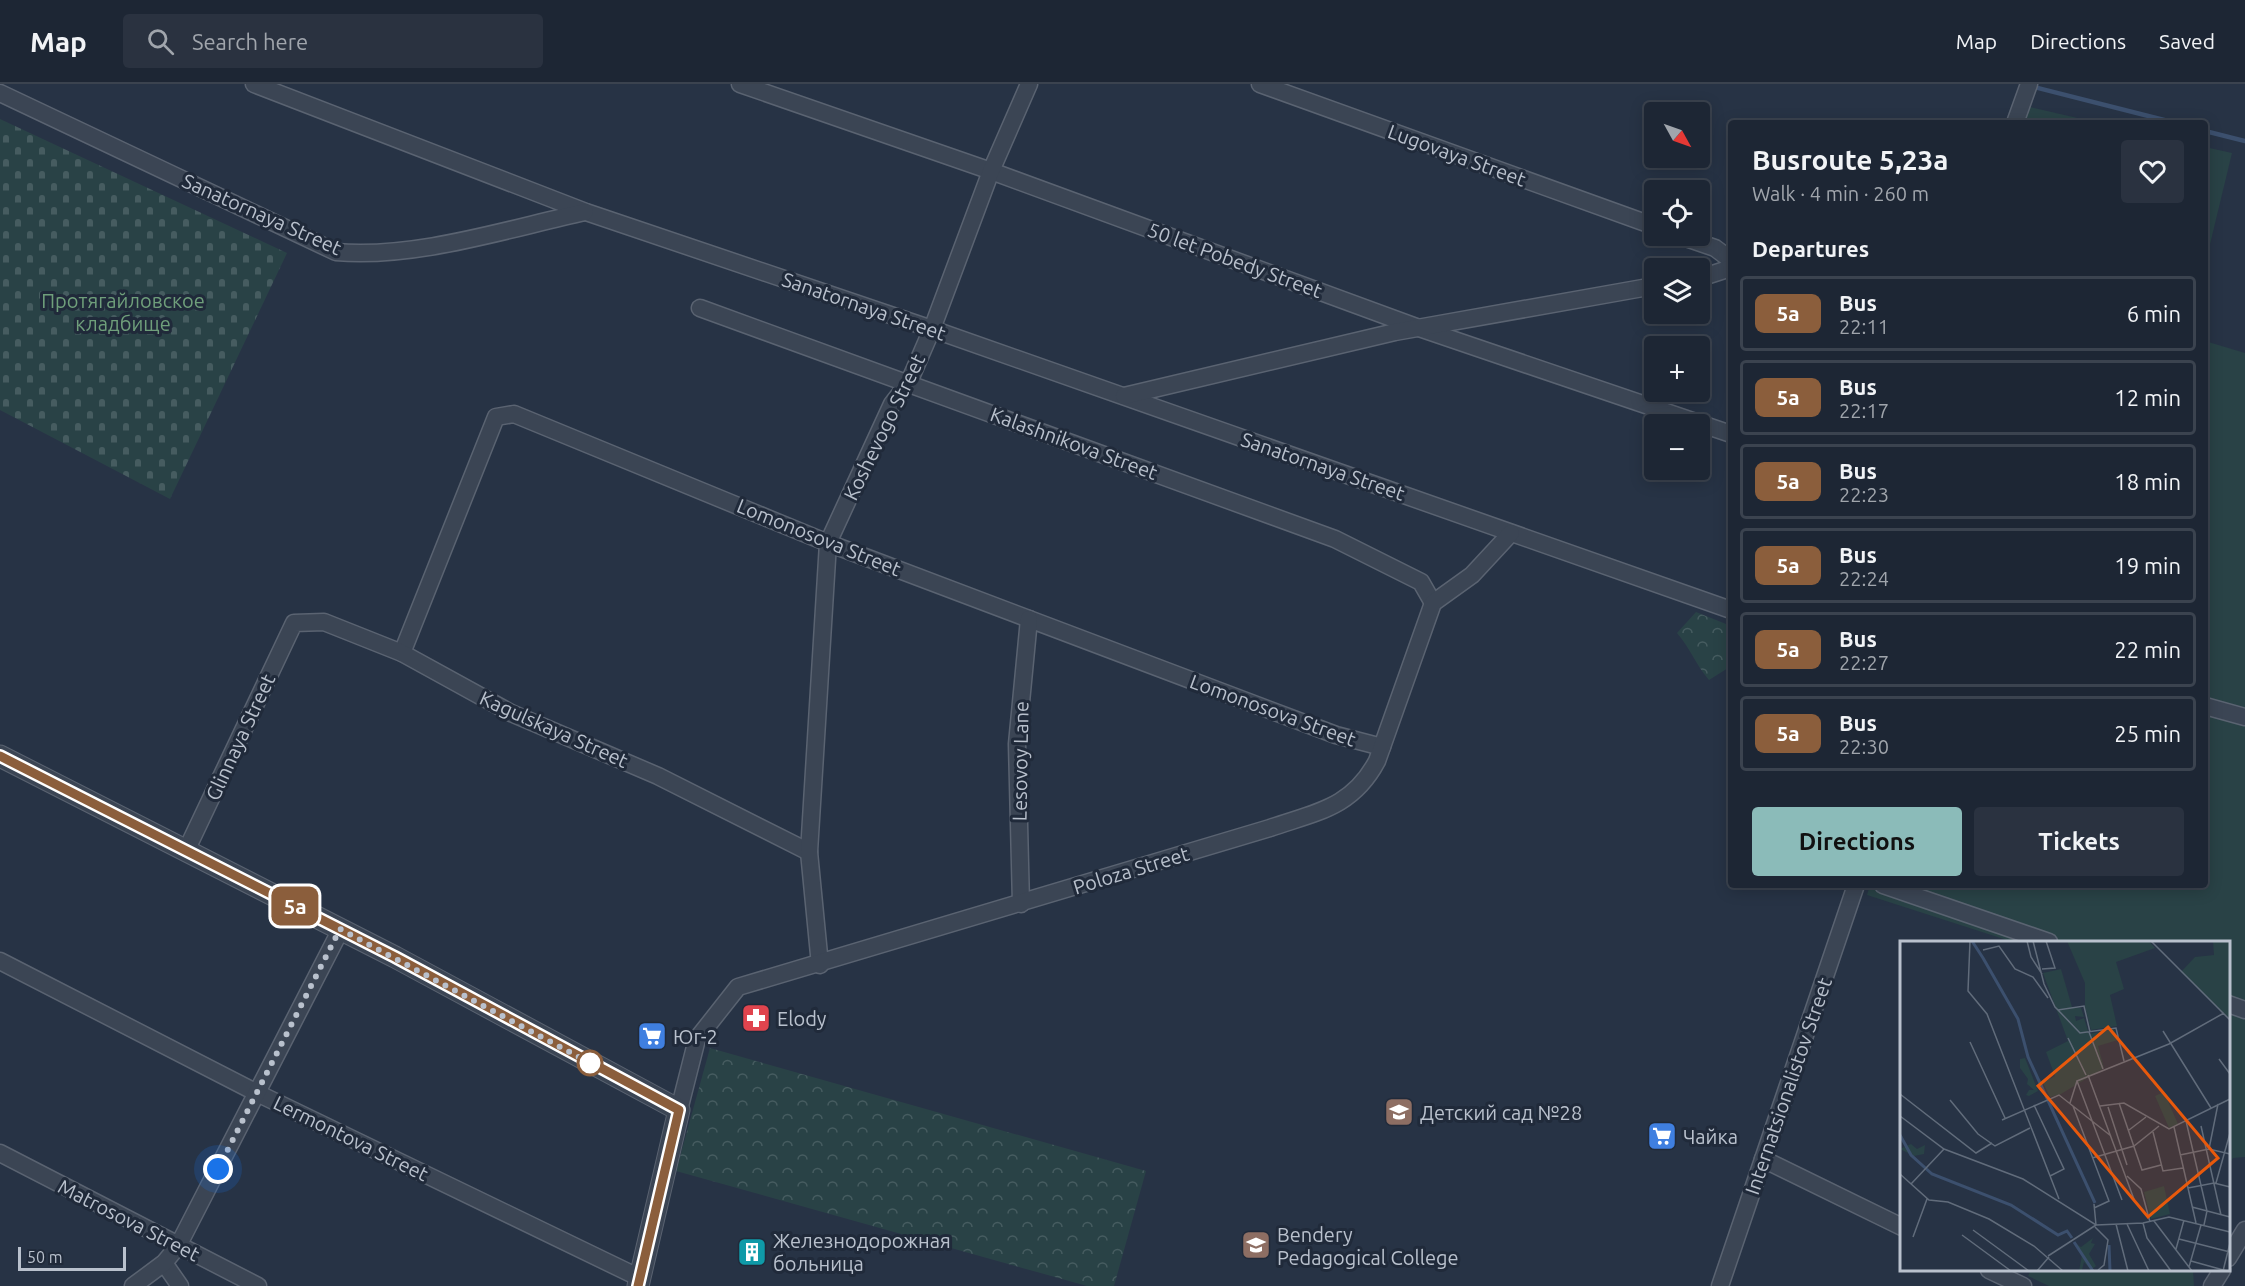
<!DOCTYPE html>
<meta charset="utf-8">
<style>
body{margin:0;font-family:Ubuntu,sans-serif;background:#2a3240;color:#f1f3f6;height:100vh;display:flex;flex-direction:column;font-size:22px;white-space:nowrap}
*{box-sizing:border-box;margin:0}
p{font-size:20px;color:#a0a5ac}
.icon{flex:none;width:33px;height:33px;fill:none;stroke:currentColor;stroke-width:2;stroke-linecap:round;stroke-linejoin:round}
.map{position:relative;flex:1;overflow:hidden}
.drawer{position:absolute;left:1728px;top:36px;width:480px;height:768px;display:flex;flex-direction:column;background:#1d2634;border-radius:6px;box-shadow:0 3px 15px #0003,0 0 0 2px #3b434f}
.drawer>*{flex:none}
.badge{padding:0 12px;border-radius:9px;font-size:21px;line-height:39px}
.needle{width:39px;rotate:130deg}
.tools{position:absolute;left:1644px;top:18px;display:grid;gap:12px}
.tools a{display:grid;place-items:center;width:66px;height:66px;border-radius:6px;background:#1d2634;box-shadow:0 3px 15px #0003,0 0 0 2px #3b434f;font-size:30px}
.scale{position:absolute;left:18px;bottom:15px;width:108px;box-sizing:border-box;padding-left:6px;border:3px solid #b9c1cd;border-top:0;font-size:16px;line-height:21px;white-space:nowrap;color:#b9c1cd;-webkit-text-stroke:4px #202a3a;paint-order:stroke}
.you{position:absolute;width:30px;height:30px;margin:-15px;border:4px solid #fff;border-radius:50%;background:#1a73e8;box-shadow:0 0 0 9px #1a73e833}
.map>.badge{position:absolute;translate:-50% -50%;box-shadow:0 0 0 3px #fff}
h2{padding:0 24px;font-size:22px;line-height:54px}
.round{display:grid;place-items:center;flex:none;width:63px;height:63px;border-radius:6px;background:#2a3240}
.head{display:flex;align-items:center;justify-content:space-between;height:102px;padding:0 24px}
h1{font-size:28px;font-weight:600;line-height:45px}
.primary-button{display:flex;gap:12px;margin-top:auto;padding:12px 24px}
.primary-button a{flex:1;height:69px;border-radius:6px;background:#8bbbb9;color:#111;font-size:24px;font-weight:600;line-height:69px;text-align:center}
.primary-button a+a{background:#2a3240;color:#f1f3f6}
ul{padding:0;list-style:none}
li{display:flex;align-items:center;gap:18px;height:75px;margin:0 12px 9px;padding:0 12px;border:3px solid #3b434f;border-radius:6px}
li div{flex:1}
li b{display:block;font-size:22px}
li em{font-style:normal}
li .badge{min-width:66px;font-weight:700;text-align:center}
header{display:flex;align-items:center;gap:36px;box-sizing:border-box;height:84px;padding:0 30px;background:#1d2634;border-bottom:2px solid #3b434f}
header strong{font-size:28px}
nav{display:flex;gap:33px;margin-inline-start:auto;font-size:21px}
.search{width:420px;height:54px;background:#2a3240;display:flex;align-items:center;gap:15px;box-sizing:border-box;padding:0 21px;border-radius:6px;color:#a0a5ac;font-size:22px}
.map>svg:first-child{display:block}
.forest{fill:url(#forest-crowns)}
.cemetery{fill:url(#cemetery-stones)}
.garden{fill:#294246}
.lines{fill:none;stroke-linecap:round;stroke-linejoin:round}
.stream{stroke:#3c506e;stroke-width:4.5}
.minor-casing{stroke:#5a6371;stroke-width:19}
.tertiary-casing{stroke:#5a6371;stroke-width:23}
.minor{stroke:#3b4554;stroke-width:16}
.tertiary{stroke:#3b4554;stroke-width:21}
.line-casing{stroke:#fff;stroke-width:14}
.line{stroke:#8b5e3c;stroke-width:9}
.walk{stroke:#b9c1cd;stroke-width:6;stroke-dasharray:0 10.8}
.stop-dot{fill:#fff;stroke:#8b5e3c;stroke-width:3}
.labels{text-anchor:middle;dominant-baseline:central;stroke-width:6;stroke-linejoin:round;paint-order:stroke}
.street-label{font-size:20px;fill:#b9c1cd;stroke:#202a3a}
.park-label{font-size:20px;fill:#6f9f7b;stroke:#202a3a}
.poi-label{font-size:20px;fill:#b9c1cd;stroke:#202a3a;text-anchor:start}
.inset-river{fill:none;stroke:#3c506e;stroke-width:3}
.inset-road{fill:none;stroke:#616c7b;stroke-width:1.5}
.view{fill:#e8590c;fill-opacity:0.15;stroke:#e8590c;stroke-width:3}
.inset-edge{fill:none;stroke:#b9c1cd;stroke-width:3}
</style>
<header>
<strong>Map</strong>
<div class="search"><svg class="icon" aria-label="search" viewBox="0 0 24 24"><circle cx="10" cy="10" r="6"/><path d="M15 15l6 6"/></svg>Search here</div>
<nav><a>Map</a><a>Directions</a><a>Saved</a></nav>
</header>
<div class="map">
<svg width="2245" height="1202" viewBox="0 0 2245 1202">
<defs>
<pattern id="forest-crowns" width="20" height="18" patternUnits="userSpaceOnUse" patternTransform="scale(1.5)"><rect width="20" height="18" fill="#294246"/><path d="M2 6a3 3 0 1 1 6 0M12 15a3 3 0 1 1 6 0" fill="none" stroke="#465c60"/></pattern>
<pattern id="cemetery-stones" width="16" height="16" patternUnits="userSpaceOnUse" patternTransform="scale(1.5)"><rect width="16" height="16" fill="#294246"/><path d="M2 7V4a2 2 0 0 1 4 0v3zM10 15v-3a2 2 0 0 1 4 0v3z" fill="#465c60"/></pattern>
</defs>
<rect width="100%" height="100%" fill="#273345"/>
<g class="forest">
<path d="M1696,528l35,14v45l-3,-3 -19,12c-13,-15 -19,-32 -32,-47z"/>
<polygon points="710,964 1146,1087 1114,1202 1087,1202 676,1087"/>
</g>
<polygon class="cemetery" points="0,35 287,169 170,415 0,326"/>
<g class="garden">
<polygon points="2030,23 2099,39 2024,39"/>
<polygon points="2205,63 2232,69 2205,181"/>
<polygon points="2205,257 2245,269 2245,1073 2233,1074 2229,1081 2228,858 2013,858 1867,811 1870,801 2205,801"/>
<polygon points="2031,1186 2193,1186 2194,1202 2049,1202 2028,1192"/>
</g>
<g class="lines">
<g class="stream">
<polyline points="2030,2 2176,39"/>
<polyline points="2205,47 2245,57"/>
</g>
<g class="minor-casing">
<g id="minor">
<polyline points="254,0 586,128 932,245 1731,526"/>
<polyline points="740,0 991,87 1419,244 1731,350"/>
<polyline points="1260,0 1654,142"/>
<path d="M0,9l336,159c80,7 171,-23 249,-40"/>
<polyline points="2015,39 2029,0"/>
<polyline points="1680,152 1715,164 1731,176"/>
<polyline points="1700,194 1731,184"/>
<polyline points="700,224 1335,455 1421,498 1433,519"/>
<polyline points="1124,312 1395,248 1654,202"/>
<polyline points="402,569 496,333 514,330 828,459 1336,651 1382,663"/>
<polyline points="2205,622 2245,633"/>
<polyline points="186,767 294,539 324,538 402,569 511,629 658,692 809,768"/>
<polyline points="1883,801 2049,858"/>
<polyline points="1021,820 1017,660 1029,535"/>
<polyline points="0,877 257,1009 640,1194"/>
<polyline points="820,881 809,768 828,459 892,320 909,298 932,245 991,87 1029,0"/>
<polyline points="2228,920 2245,926"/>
<path d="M679,1026l18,-71 41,-52 532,-159c46,-16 82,-20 107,-67l56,-158 39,-28 39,-42"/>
<polyline points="0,1069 258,1202"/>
<polyline points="1763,1075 1902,1143"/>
<polyline points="2228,1174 2245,1146"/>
<polyline points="164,1179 180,1202"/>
<polyline points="1989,1186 2023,1202"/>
<polyline points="133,1202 164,1179 178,1162 341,845"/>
<polyline points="1720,1202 1856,801"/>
<polyline points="2212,1202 2222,1186"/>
</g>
</g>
<g class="tertiary-casing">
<polyline id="tertiary" points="0,672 395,873 679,1026 638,1202"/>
</g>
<use href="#minor" class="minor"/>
<use href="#tertiary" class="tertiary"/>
</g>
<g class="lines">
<g class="line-casing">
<polyline id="line" points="0,672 395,873 679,1026 638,1202"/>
</g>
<use href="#line" class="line"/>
<polyline class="walk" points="218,1085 340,845 590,979"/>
</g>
<defs>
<g id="pharmacy-square" transform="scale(1.5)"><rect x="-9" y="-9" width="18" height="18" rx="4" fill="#e0444e" stroke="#202a3a"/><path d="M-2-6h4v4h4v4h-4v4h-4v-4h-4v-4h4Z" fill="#fff"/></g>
<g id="supermarket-square" transform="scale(1.5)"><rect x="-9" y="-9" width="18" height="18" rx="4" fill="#3f7fe0" stroke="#202a3a"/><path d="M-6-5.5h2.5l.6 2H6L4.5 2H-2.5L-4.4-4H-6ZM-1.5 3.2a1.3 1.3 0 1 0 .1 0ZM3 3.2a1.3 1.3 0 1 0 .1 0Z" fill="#fff"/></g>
<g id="school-square" transform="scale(1.5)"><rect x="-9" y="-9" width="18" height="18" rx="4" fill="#8d6e63" stroke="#202a3a"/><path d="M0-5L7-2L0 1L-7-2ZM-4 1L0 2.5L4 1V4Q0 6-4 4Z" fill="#fff"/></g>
<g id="building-square" transform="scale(1.5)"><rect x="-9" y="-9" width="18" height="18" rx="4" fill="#0f9aa8" stroke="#202a3a"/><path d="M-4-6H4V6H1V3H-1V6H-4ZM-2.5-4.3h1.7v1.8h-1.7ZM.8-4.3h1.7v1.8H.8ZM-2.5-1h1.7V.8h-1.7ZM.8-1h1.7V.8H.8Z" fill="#fff"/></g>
</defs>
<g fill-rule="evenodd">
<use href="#pharmacy-square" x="756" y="934"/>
<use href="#supermarket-square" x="652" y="952"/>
<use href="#school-square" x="1399" y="1028"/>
<use href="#supermarket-square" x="1662" y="1052"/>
<use href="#school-square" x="1256" y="1161"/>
<use href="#building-square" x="752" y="1168"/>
</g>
<circle class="stop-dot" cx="590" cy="979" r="12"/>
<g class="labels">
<g class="street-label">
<text transform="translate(1457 71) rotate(20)">Lugovaya Street</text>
<text transform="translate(262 130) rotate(24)">Sanatornaya Street</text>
<text transform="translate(1235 176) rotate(20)">50 let Pobedy Street</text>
<text transform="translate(864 222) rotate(19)">Sanatornaya Street</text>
<text transform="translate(884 343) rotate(-64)">Koshevogo Street</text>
<text transform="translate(1074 359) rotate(20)">Kalashnikova Street</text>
<text transform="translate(1323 382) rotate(19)">Sanatornaya Street</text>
<text transform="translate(819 453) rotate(22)">Lomonosova Street</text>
<text transform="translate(1273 626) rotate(20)">Lomonosova Street</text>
<text transform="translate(554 645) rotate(24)">Kagulskaya Street</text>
<text transform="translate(240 653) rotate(-65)">Glinnaya Street</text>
<text transform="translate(1020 677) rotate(-89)">Lesovoy Lane</text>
<text transform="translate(1131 786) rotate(-17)">Poloza Street</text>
<text transform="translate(1788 1002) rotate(-71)">Internatsionalistov Street</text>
<text transform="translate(351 1054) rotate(26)">Lermontova Street</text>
<text transform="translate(129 1136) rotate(27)">Matrosova Street</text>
</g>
<g class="park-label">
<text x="123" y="216">Протягайловское<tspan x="123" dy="23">кладбище</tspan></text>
</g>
<g class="poi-label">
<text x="777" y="934">Elody</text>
<text x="673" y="952">Юг-2</text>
<text x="1420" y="1028">Детский сад №28</text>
<text x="1683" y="1052">Чайка</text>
<text x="1277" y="1150">Bendery<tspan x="1277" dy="23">Pedagogical College</tspan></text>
<text x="773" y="1156">Железнодорожная<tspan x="773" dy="23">больница</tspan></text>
</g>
</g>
<g transform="translate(1900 857)">
<rect width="330" height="330" fill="#273345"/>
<path d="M125,117l13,33 -9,5 -3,-1 3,-5h5l-7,-6 1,-5 -8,-11v-9zM264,151l14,32 -9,4 -14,-32zM11,203l6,5 8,-4 -1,9 -10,2 -14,-7zM193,297l-2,5 4,1 -6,10 7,12 -5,4 -7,-8 -2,8h6l-9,1 3,-16 -8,-13 7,5z" fill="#294246"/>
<path d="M167,0h82l6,7 -39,14 8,27 -14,6 7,31 -26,4 -6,-23v-24zM264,245l6,28 -19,5 -7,-27z" fill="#294246"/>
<path d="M313,0h17v78l-49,-47 14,-15 19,-2zM161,28l11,38 9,1 3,9 -9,-1 1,5 8,-3 5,16 25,-5 4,11 -20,6 6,22 -43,26 -11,3 -7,-14 12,-7 -9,-24 22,-11 -25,-68z" fill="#294246"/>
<path class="inset-river" d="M72,0l11,17M83,17l35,61 10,38 67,146M0,194l11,20 21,19 79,31 47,30 9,-4 5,7M174,301l19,29M209,304l1,26"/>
<path class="inset-road" d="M70,0l-2,50 19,23 72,185M127,0l4,16 11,17M133,0l11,43 11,23 3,3 26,-4 6,26M251,0l79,79M83,9l16,-4 16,23 18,8 15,21M142,28l13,-1 -9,-27M158,69l22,23 36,-5 8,33M263,90l48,77M189,91l14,37M168,97l18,37M70,101l35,76M319,118l11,15M188,134l47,127M0,153l76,59 16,-10M50,159l28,34 17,12 35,-18M170,162l7,-22M219,162l23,67 19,-5M134,164l30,64 -14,7M173,165l36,95 -15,7M200,165l24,-3 45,26 61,-30M208,166l19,58M0,175l44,33 79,30 73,46 47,-2 26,-6 61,15M102,179l57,-25 52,41M286,180l21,90 -3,14M301,185l20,89M274,186l22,96M229,189l17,-13M253,191l10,39 20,-3M309,208l9,-45M280,214l29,-6 21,5M192,217l42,-12 25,-20M0,233l29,26 19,2 41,17 45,27 29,25M227,235l14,13 9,33M316,242l14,-50M11,243l33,-35M288,247l26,-5 16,4M222,259l-45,-119 92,-37 55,-31M194,263l2,21M292,266l38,10M254,280l38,50M243,282l4,15 24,33M216,283l12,47M227,283l22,47M195,286l13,13 -4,25 -6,5M73,289l56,41M62,294l49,36M13,296l14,-38M279,298l51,13M276,308l8,-29M148,315l48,-31M291,320l36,10M289,326l12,-42M137,330l12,-14M323,330l7,-28"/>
<path class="view" d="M208,86l110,131 -70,59 -110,-131z"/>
<rect width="330" height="330" class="inset-edge"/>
</g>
</svg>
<div class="tools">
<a><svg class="needle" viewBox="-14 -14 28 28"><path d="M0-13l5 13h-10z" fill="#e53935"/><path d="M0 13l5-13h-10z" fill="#a0a5ac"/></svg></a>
<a><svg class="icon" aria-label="locate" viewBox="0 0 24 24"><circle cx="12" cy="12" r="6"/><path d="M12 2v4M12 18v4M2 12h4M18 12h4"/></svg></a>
<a><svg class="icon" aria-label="layers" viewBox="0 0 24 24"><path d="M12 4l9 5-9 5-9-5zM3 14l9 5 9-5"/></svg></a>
<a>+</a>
<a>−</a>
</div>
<div class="scale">50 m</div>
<div class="you" style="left:218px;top:1085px"></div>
<b class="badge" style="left:295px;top:822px;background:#8b5e3c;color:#fff">5а</b>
<section class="drawer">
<div class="head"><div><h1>Busroute 5,23а</h1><p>Walk · 4 min · 260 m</p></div><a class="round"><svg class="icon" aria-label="heart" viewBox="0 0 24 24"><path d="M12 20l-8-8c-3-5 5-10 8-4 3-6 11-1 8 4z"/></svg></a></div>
<h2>Departures</h2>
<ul>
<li><span class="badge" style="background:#8b5e3c;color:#fff">5а</span><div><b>Bus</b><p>22:11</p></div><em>6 min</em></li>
<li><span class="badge" style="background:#8b5e3c;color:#fff">5а</span><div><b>Bus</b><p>22:17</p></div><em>12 min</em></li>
<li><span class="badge" style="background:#8b5e3c;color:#fff">5а</span><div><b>Bus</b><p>22:23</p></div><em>18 min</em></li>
<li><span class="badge" style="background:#8b5e3c;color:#fff">5а</span><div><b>Bus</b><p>22:24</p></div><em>19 min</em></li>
<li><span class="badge" style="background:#8b5e3c;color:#fff">5а</span><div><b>Bus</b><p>22:27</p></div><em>22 min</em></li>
<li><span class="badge" style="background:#8b5e3c;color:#fff">5а</span><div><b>Bus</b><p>22:30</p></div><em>25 min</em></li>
</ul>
<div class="primary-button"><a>Directions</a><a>Tickets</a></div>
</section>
</div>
